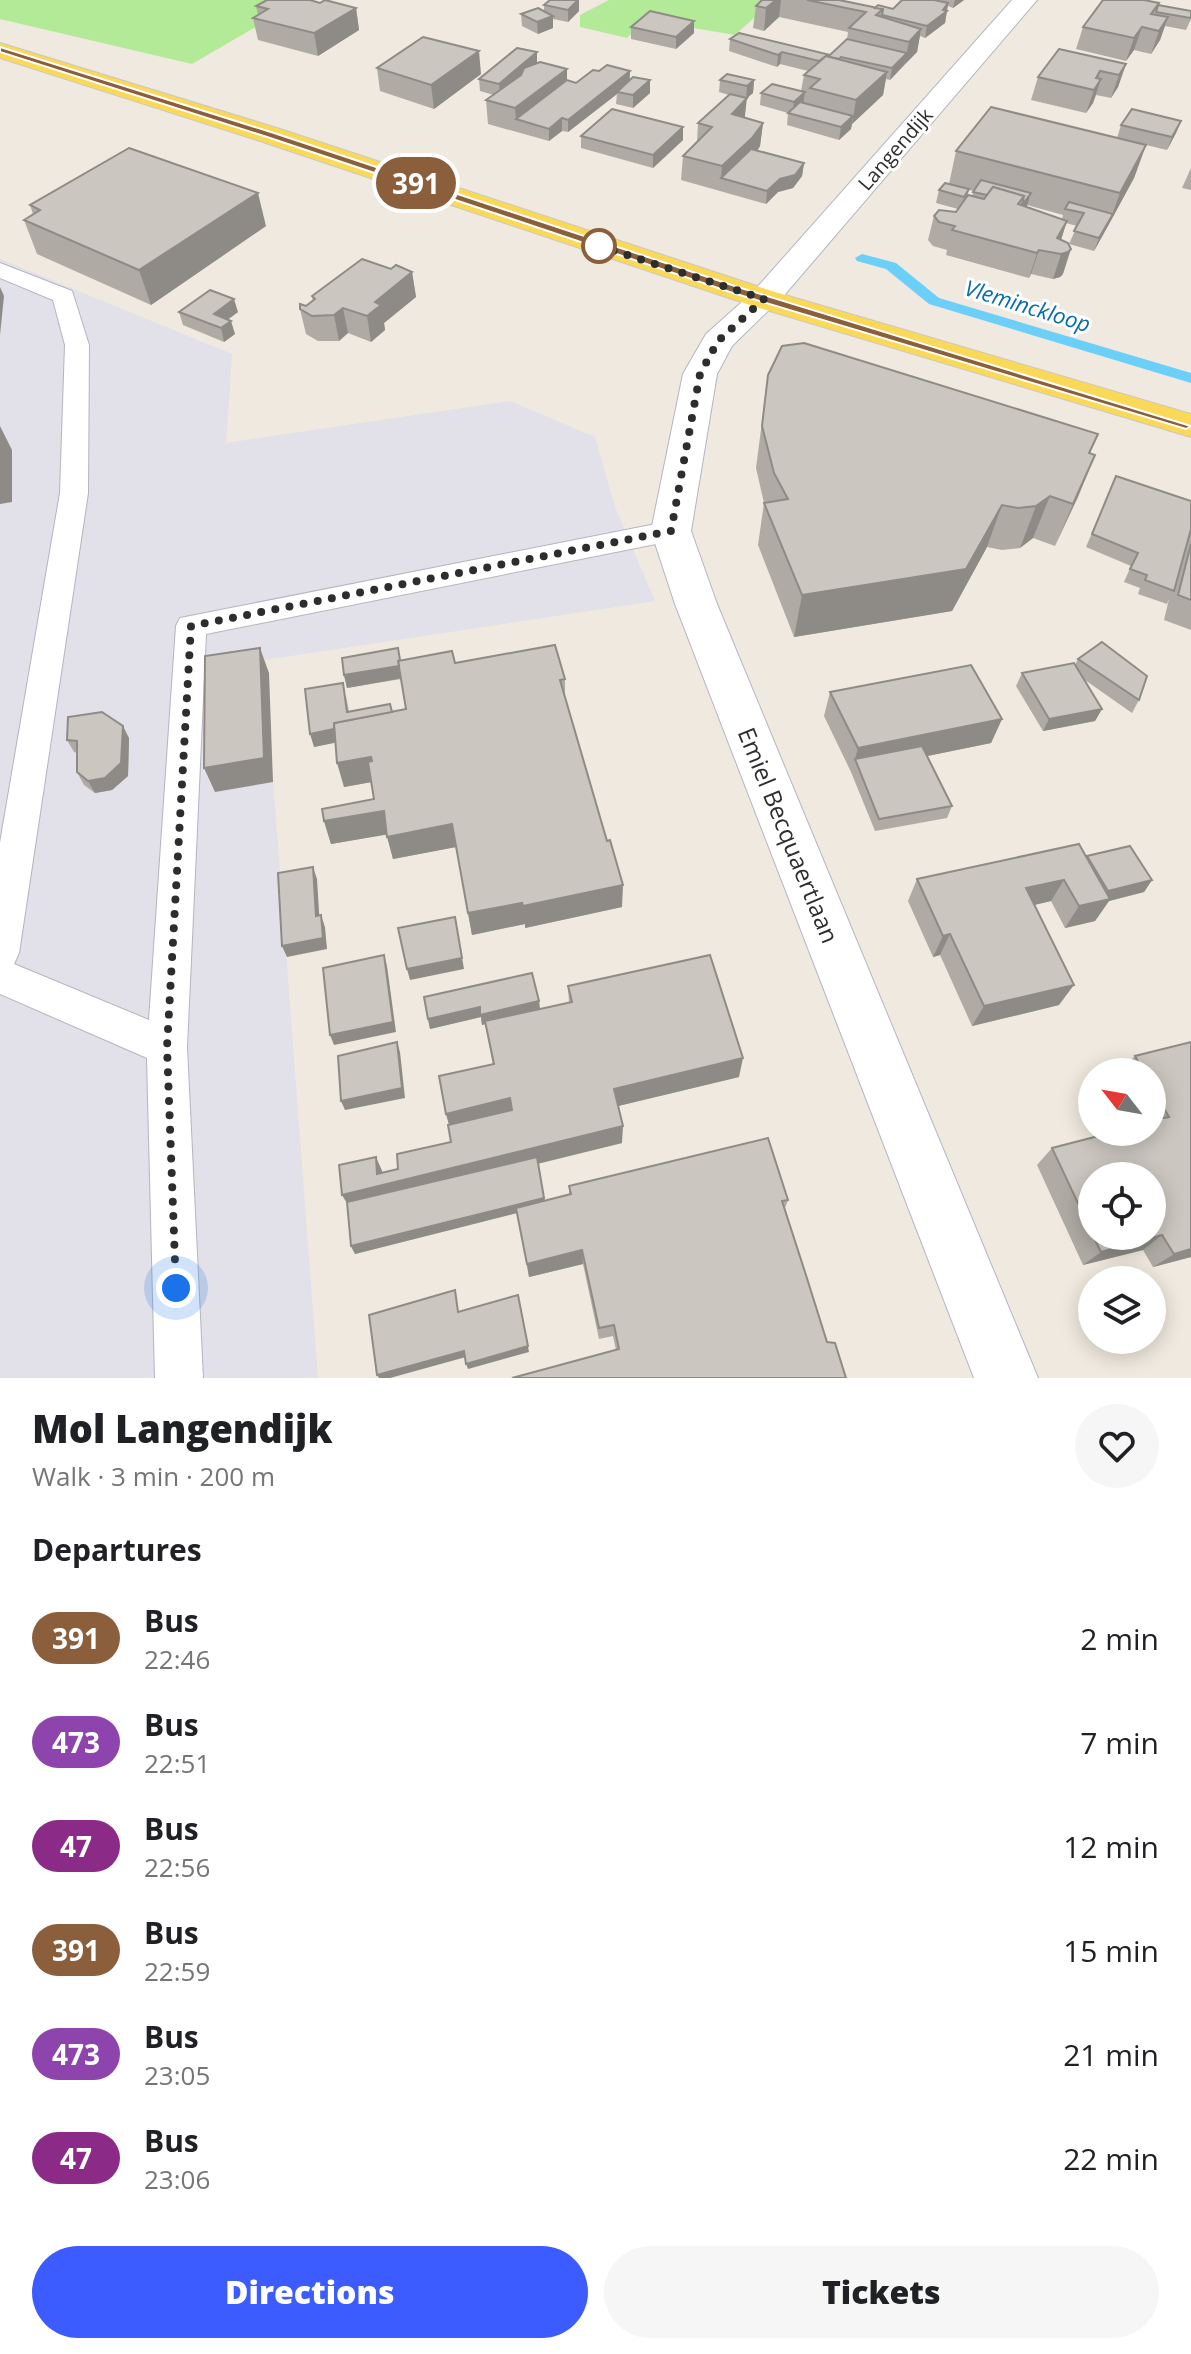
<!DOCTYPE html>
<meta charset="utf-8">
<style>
body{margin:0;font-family:"Open Sans",sans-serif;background:#f6f6f6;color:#202124;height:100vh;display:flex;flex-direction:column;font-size:30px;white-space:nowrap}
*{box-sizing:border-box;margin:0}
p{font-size:26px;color:#757577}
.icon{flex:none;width:44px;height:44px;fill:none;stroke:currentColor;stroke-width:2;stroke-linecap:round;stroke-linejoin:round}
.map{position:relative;height:1378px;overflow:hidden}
.details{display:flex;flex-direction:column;background:#fff;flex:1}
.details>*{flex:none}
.badge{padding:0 16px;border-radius:26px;font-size:28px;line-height:52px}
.needle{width:52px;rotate:301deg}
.controls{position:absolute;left:1078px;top:1058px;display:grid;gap:16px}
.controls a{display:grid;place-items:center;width:88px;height:88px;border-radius:50%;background:#fff;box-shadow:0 4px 20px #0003;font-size:40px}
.you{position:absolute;width:40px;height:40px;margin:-20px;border:6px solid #fff;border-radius:50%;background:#1a73e8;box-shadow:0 0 0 12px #1a73e833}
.map>.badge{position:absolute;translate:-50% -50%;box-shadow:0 0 0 4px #fff}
h2{padding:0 32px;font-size:30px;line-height:72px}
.round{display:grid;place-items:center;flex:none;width:84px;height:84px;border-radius:42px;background:#f6f6f6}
.summary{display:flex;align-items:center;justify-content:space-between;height:136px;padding:0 32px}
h1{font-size:38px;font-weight:800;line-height:60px}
.primary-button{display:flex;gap:16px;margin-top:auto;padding:16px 32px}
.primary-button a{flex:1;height:92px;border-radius:48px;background:#3d5cff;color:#fff;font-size:32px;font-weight:800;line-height:92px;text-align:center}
.primary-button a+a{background:#f6f6f6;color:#202124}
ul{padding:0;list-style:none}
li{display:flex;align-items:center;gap:24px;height:104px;padding:0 32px}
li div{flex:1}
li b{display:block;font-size:30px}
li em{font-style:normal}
li .badge{min-width:88px;font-weight:700;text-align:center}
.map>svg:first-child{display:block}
.industrial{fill:#e2e0e8}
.green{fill:#b2ea98}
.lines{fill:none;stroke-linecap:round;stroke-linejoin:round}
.stream{fill:#6ccff8;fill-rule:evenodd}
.lane-casing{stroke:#b3b5c2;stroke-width:2}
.street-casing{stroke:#b3b5c2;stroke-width:2}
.secondary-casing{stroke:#b3b5c2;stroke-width:2}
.primary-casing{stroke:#c8c8c8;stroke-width:2}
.lane{fill:#fff;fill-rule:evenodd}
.street{fill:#fff;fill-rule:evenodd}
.secondary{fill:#fff;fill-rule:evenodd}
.primary{fill:#fbd958;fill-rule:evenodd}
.wall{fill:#afaaa4;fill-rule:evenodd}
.shaded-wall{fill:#8e8b86}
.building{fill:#cbc6bf;stroke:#8e8b86;stroke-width:2}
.line{fill:#8b5e3c;stroke:#fff;stroke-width:2}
.walk{stroke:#2d2d2d;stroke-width:8;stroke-dasharray:0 14.4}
.stop-dot{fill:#fff;stroke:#8b5e3c;stroke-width:4}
.labels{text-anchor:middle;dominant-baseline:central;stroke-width:6;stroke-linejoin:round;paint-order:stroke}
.far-street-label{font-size:20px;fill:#2d2d2d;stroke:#fff}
.far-water-label{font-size:22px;font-style:italic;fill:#036eac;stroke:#fff}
.street-label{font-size:24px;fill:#2d2d2d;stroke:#fff}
</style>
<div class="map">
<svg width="1191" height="1378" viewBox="0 0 1191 1378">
<rect width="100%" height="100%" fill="#f0e9df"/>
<polygon class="industrial" points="0,259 232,354 226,443 510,401 595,437 615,507 655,601 264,660 318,1378 0,1378"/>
<g class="green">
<polygon points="0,0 302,0 192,64 0,19"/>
<polygon points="609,0 774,0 735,35 646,20 627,38 580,27 580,15"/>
</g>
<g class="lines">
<polygon class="stream" points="862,254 896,263 939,298 1191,373 1191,383 929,304 886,269 857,261 855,258"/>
<g class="lane-casing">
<polygon id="lane" points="0,263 72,291 89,345 88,493 19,953 14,964 149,1020 176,626 180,618 671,521 681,524 685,531 681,538 671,541 206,634 187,1047 203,1378 155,1378 147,1058 0,994 0,843 60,493 65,345 53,300 0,278"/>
</g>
<g class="street-casing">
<polygon id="street" points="1012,0 1037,0 775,306 764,309 753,306 748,299 753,292"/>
</g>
<g class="secondary-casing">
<polygon id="secondary" points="764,289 775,292 780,299 732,346 717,374 691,531 717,604 1038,1378 974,1378 675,604 651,531 683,374 706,334 753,292"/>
</g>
<g class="primary-casing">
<polygon id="primary" points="0,43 280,129 775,292 1191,414 1191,437 753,306 260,141 0,58"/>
</g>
<use href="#lane" class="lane"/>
<use href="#street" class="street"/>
<use href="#secondary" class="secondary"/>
<use href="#primary" class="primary"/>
</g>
<g class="wall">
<polygon points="762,0 839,0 875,8 893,9 902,0 964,0 953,8 948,6 945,23 925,38 920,36 917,52 890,80 886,79 883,95 852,124 851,129 839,140 787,125 788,113 760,105 761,93 801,91 804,75 808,71 780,64 777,67 729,51 730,39 830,55 847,39 848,32 779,17 764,31 753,28 756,6"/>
<polygon points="1102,0 1144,0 1158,5 1191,11 1191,19 1186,30 1165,26 1160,40 1151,54 1134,50 1126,61 1076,49 1083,27"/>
<polygon points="320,3 356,8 359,30 318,56 258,40 253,18 258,15 256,6"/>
<polygon points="544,5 579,11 568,22 553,19 553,28 538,34 522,26 521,14 544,12"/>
<polygon points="694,21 694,33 676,49 631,39 631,27"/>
<polygon points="537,63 567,69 567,80 576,83 599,71 630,71 630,80 650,80 650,93 633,108 616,104 617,94 568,132 562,131 549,141 488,124 486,100 494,95 480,91 479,79"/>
<polygon points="1126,64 1118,87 1111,98 1096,95 1093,103 1086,113 1031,100 1038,77"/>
<polygon points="377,68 481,74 434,109 380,91"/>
<polygon points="720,80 754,80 753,93 746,98 745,118 763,123 760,146 757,151 804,163 802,176 793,188 778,192 766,204 681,180 683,156 697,142 698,123 729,95 719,92"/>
<polygon points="1181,121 1176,133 1167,150 1117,138 1121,125"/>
<polygon points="581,136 683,140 653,168 581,148"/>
<path d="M1146,145l-12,33 -40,73 -25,-7 8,-18 -11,-3 -5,17 2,34 -3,3 -7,2 -22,-5 -2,4 -83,-23 1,-5 -14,-4 -5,-6 6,-24 22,-4 2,-3 -22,-6 3,-13 10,-6 7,-33zM969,190l5,1 -2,5 -5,1zM1027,205l36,10 -1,4 -36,-12z"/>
<polygon points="1191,168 1191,190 1182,188"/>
<polygon points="30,205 266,226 151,305 37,254 24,220 33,214"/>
<polygon points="391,269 412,272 416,297 384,323 385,330 371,342 348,333 339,341 318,341 306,334 300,309 313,301 312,296"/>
<polygon points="179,312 238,312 228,319 235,334 224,342 183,325"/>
<polygon points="768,375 1098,434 1090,453 1095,455 1055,546 1033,538 1020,548 1002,550 987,547 952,611 794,637 758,545 764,503 756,468"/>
<polygon points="1116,476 1191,501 1191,630 1164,620 1169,599 1167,604 1138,594 1140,588 1124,582 1131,566 1086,547"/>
<polygon points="1078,659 1139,700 1132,713 1085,680 1102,709 1095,721 1043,731 1016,686 1022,673 1075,665"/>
<polygon points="400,660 455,663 565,679 565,697 622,907 525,928 525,924 472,935 456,847 393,859 387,834 331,844 324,821 374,799 372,782 344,787 336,742 314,747 346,696 349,712 392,712 406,709 401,679 347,688 344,675"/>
<polygon points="830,692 1002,719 991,743 927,756 952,806 947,818 875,831 851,772 824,716"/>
<polygon points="129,738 128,776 112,790 95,793 84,785 77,772 77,753 74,752 67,740"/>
<polygon points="1086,857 1152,880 1144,892 1109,901 1095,921 1065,928 1051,901 1034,905 1059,1005 972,1026 940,955 933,957 908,901 917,879"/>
<polygon points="568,986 739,1077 618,1106 622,1143 538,1163 545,1201 569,1195 569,1186 788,1200 785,1208 805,1272 616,1350 613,1336 599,1339 583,1264 529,1277 517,1213 355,1254 351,1246 383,1173 398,1169 451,1142 449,1125 446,1114 493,1065 485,1024 482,1025 481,1017 430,1029 428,1019 539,1001 540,1009 569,1003"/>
<path d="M1191,1042v215l-38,10 -10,-17 -60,15 -46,-100 15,-17 48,-12 -1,-4h53v-60h-32l15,-16zM1092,1176l60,60h-60z"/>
</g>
<g class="shaded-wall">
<polygon points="579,0 579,11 568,22 568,10"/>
<polygon points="776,0 781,0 779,17 764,31 766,8"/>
<polygon points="955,0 964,0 953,8"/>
<polygon points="948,3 945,23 925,38 927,26"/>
<polygon points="356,8 359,30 318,56 314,33"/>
<polygon points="553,16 553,28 538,34 537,22"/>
<polygon points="1168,17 1160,40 1151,54 1159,31"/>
<polygon points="694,21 694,33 676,49 676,37"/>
<polygon points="1142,27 1134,50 1126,61 1134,38"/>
<polygon points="921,29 917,52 904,65 909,42"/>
<polygon points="479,51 481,74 434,109 431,85"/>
<polygon points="537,52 537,64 500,96 499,84"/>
<polygon points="782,52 780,64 777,67 778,55"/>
<polygon points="907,53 904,65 890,80 892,68"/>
<polygon points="1126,64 1118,87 1111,98 1119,75"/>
<polygon points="567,69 567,93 516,119 517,132 515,108"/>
<polygon points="630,71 629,83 617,92 617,94 568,132 568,120"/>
<polygon points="1100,71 1095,89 1101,79 1093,103 1086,113 1094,90 1096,78"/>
<polygon points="887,72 883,95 852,124 856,100"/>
<polygon points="650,80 650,93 633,108 633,95"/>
<polygon points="754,80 753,93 746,99 747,86"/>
<polygon points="805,92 803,105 792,115 794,102"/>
<polygon points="747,98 744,122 732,114"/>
<polygon points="853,116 851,129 839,140 841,127"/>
<polygon points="562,118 562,131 549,141 549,129"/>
<polygon points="1181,121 1176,133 1167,150 1172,137"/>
<polygon points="763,123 760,146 750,162 721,178 720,191 722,166"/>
<polygon points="683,127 683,140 653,168 653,155"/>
<polygon points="1146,145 1134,178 1108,226 1120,193"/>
<polygon points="804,163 802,176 793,188 778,192 766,204 767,191 780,179"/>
<polygon points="258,193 266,226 151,305 139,270"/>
<polygon points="1031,193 1027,206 1018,218 1022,205"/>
<polygon points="1113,214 1108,226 1094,251 1099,238"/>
<polygon points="1067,221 1059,246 1057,238"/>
<polygon points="1071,249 1063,274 1060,277 1053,279 1061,254"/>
<polygon points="1039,250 1031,274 1029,278 1037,253"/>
<polygon points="412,272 416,297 384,323 385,330 371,342 367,316 375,302"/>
<polygon points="0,287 4,296 0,335"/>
<polygon points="234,299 238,312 218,327 214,314"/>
<polygon points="343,308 348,333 339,341 334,315"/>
<polygon points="231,321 235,334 224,342 221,328"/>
<polygon points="0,426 12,450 12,502 0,504"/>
<polygon points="1095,455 1078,497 1055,546 1073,504"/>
<polygon points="1050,496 1033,538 1020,548 1036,506"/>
<polygon points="1002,505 987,547 952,611 794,637 802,595"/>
<polygon points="260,648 269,673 273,782 215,792 204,768"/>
<polygon points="401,665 403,678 347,688 344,675"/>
<polygon points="1102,709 1095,721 1043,731 1049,719"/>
<polygon points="1002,719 991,743 859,770 855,759 858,748"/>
<polygon points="123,726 129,738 128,776 112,790 95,793 88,781"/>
<polygon points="337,729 339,742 314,747 310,734"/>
<polygon points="371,757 377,781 344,787 337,763"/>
<polygon points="384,811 390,834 331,844 324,821"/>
<polygon points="452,824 456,847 393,859 387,837"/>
<polygon points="313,867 317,879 320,927 316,916"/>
<polygon points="1064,880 1051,901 1013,910 1026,888"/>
<polygon points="1152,880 1144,892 1109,901 1095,921 1065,928 1079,906 1101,901 1108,891"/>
<polygon points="623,885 622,907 525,928 525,924 472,935 468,913"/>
<polygon points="321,915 325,927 327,949 287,957 282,946"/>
<polygon points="455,917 464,969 410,980 407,969"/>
<polygon points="950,934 940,955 933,957 943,936"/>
<polygon points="384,955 387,966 396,1032 334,1045 330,1035"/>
<polygon points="1074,985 1059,1005 972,1026 984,1006"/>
<polygon points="539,1001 540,1012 482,1025 481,1017 430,1029 428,1019 480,1007"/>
<polygon points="397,1042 400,1052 405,1098 345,1110 341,1101"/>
<polygon points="743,1058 739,1077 614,1107 614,1089"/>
<polygon points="510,1098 512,1116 451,1131 446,1114"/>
<polygon points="623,1126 622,1143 351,1210 342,1195 377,1174 376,1157 383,1173"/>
<polygon points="544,1198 545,1206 355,1254 351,1246"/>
<polygon points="1162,1235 1143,1250 1083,1265 1101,1252"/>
<polygon points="1191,1249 1191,1257 1153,1267 1174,1254"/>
<polygon points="582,1250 583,1264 529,1277 527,1264"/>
<polygon points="518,1295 529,1352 468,1369 466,1364"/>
<polygon points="464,1351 466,1357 390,1378 379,1378 377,1375"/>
</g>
<g class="building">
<polygon points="267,0 310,0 320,3 325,0 356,8 314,33 253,18 268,9 256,6"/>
<polygon points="550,0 578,0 568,10 544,5"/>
<polygon points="762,0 776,0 766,8 756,6"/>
<polygon points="807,0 839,0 883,9 876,15 921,29 909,42 849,28 866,12"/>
<polygon points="902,0 934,0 948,3 943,10 947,11 927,26 882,15 883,9 875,8 878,5 893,9"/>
<polygon points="1103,0 1144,0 1159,3 1151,14 1168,17 1159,31 1142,27 1134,38 1083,27"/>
<polygon points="1158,5 1191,11 1191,16 1190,18 1156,12"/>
<polygon points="538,8 553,16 537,22 521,14"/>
<polygon points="650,11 694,21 676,37 631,27"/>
<polygon points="739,33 830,55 847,39 907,53 892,68 841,57 839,59 826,56 819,61 782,52 778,55 730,39"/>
<polygon points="423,37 479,51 431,85 377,68"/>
<polygon points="517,48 537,52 499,84 479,79"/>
<polygon points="1059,49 1126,64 1119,75 1100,71 1096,78 1101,79 1094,90 1038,77"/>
<polygon points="826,56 887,72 856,100 810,88 820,79 804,75"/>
<polygon points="540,62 567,69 515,108 486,100 521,75 524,68"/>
<polygon points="607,65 630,71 568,120 562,118 549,129 516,119 567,80 576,83 593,70 599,71"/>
<polygon points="727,74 754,80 747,86 720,80"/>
<polygon points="633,77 650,80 633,95 617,92"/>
<polygon points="772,84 805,92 794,102 761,93"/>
<polygon points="730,94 747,98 732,114 763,123 752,138 722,166 683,156 712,127 698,123"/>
<polygon points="800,102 853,116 841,127 788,113"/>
<polygon points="991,107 1146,145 1120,193 956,151"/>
<polygon points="612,109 683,127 653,155 581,136"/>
<polygon points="1132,109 1181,121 1172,137 1121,125"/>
<polygon points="129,148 258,193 139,270 24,220 40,210 30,205"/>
<polygon points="751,149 804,163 795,175 780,179 767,191 721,178"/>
<polygon points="981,180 1031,193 1022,205 1024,196 993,187 987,195 973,192"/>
<polygon points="945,183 969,189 964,197 939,190"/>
<polygon points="993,187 1024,196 1018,204 1067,221 1057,238 1068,243 1071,249 1068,252 1061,254 1039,250 1037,253 952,230 955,226 939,222 934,216 939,210 956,212 968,195 984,199"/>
<polygon points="1069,202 1113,214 1099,238 1074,231 1084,213 1065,209"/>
<polygon points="362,259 391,269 396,265 412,272 375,302 381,305 367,316 343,308 334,315 312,316 300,309 300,304 306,306 315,299 312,296"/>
<polygon points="210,290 234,299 214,314 231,321 221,328 179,312"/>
<polygon points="804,343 1098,434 1089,453 1095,455 1073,504 1050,496 1036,506 1018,508 1002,505 966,569 802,595 764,503 788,499 774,473 762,426 768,375 782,346"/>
<polygon points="1116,476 1191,501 1191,529 1174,591 1145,580 1147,575 1130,569 1138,553 1092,534"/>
<polygon points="1191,544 1191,600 1178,595"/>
<polygon points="1102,642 1147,676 1139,700 1078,659"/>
<polygon points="555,645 565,679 560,680 607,841 610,840 623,885 523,906 522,903 468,913 452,824 387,837 384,811 324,821 322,809 374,799 368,762 372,761 371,757 337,763 334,723 406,709 398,661 452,651 455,663"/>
<polygon points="260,648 264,758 204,768 205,656"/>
<polygon points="398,648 400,660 398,661 399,666 344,675 342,658"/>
<polygon points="1074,663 1102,709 1049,719 1022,673"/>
<polygon points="971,665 1002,719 858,748 830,692"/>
<polygon points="343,683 347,712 390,704 392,712 334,723 334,729 310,734 305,689"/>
<polygon points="102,712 123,726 121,763 105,778 88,781 77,772 77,741 67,740 68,717"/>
<polygon points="922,746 952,806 879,819 855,759"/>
<polygon points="1079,844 1110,899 1079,906 1064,880 1026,888 1074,985 984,1006 950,934 943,936 917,879"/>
<polygon points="1130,846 1152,880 1108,891 1087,856"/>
<polygon points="313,867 316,916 321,915 323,938 282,946 278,873"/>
<polygon points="455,917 462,958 407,969 398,928"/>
<polygon points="384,955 393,1022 330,1035 323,968"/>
<polygon points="710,955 743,1058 614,1089 623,1126 342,1195 339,1165 376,1157 377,1174 398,1169 397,1154 451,1142 448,1125 512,1110 510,1098 446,1114 439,1076 494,1064 485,1021 572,1002 568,986"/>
<polygon points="532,973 539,1001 480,1015 480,1007 428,1019 424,997"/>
<polygon points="397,1042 402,1088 341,1101 338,1056"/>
<polygon points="1191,1042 1191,1249 1174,1254 1162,1235 1101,1252 1093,1236 1152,1236 1152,1176 1092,1176 1092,1233 1052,1148 1114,1132 1152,1132 1152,1108 1158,1119 1169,1117 1152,1087 1152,1072 1144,1072 1135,1056"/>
<polygon points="768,1138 788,1200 782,1201 805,1272 827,1342 835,1343 846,1378 512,1378 619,1349 614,1325 599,1328 582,1250 527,1264 516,1208 571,1194 569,1186"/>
<polygon points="537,1157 544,1198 351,1246 347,1202"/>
<polygon points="455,1290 458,1312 518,1295 528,1346 466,1364 464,1351 377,1375 369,1315"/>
</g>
<polygon class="line" points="0,47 274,133 741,288 1191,426 1186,429 733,293 267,137 0,52"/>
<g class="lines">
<polyline class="walk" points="176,1288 167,1047 191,626 671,531 700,374 718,341 764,299 599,246"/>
</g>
<circle class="stop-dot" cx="599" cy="246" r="16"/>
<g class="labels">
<g class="far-street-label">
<text transform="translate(895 149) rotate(-49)">Langendijk</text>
</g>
<g class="far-water-label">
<text transform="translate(1028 305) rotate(17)">Vleminckloop</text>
</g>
<g class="street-label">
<text transform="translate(789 835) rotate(68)">Emiel Becquaertlaan</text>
</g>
</g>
</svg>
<div class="controls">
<a><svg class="needle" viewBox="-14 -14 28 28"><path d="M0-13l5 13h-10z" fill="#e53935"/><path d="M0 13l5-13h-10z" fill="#757577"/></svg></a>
<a><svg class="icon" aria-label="locate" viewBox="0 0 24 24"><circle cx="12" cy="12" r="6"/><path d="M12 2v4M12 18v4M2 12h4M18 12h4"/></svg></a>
<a><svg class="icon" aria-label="layers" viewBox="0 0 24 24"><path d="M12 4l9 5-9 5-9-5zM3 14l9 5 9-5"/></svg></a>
</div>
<div class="you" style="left:176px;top:1288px"></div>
<b class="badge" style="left:416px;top:183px;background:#8b5e3c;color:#fff">391</b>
</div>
<section class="details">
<div class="summary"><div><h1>Mol Langendijk</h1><p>Walk · 3 min · 200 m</p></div><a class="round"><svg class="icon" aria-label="heart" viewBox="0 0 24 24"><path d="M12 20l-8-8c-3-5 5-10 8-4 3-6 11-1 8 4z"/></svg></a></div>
<h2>Departures</h2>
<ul>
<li><span class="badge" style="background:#8b5e3c;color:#fff">391</span><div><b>Bus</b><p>22:46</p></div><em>2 min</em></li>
<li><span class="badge" style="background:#8e44ad;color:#fff">473</span><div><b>Bus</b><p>22:51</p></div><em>7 min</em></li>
<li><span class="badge" style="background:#8c2b87;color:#fff">47</span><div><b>Bus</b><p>22:56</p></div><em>12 min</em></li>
<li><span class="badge" style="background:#8b5e3c;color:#fff">391</span><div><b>Bus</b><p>22:59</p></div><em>15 min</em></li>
<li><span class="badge" style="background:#8e44ad;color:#fff">473</span><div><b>Bus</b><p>23:05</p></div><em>21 min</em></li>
<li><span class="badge" style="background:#8c2b87;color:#fff">47</span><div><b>Bus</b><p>23:06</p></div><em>22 min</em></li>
</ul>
<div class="primary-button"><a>Directions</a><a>Tickets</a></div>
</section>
